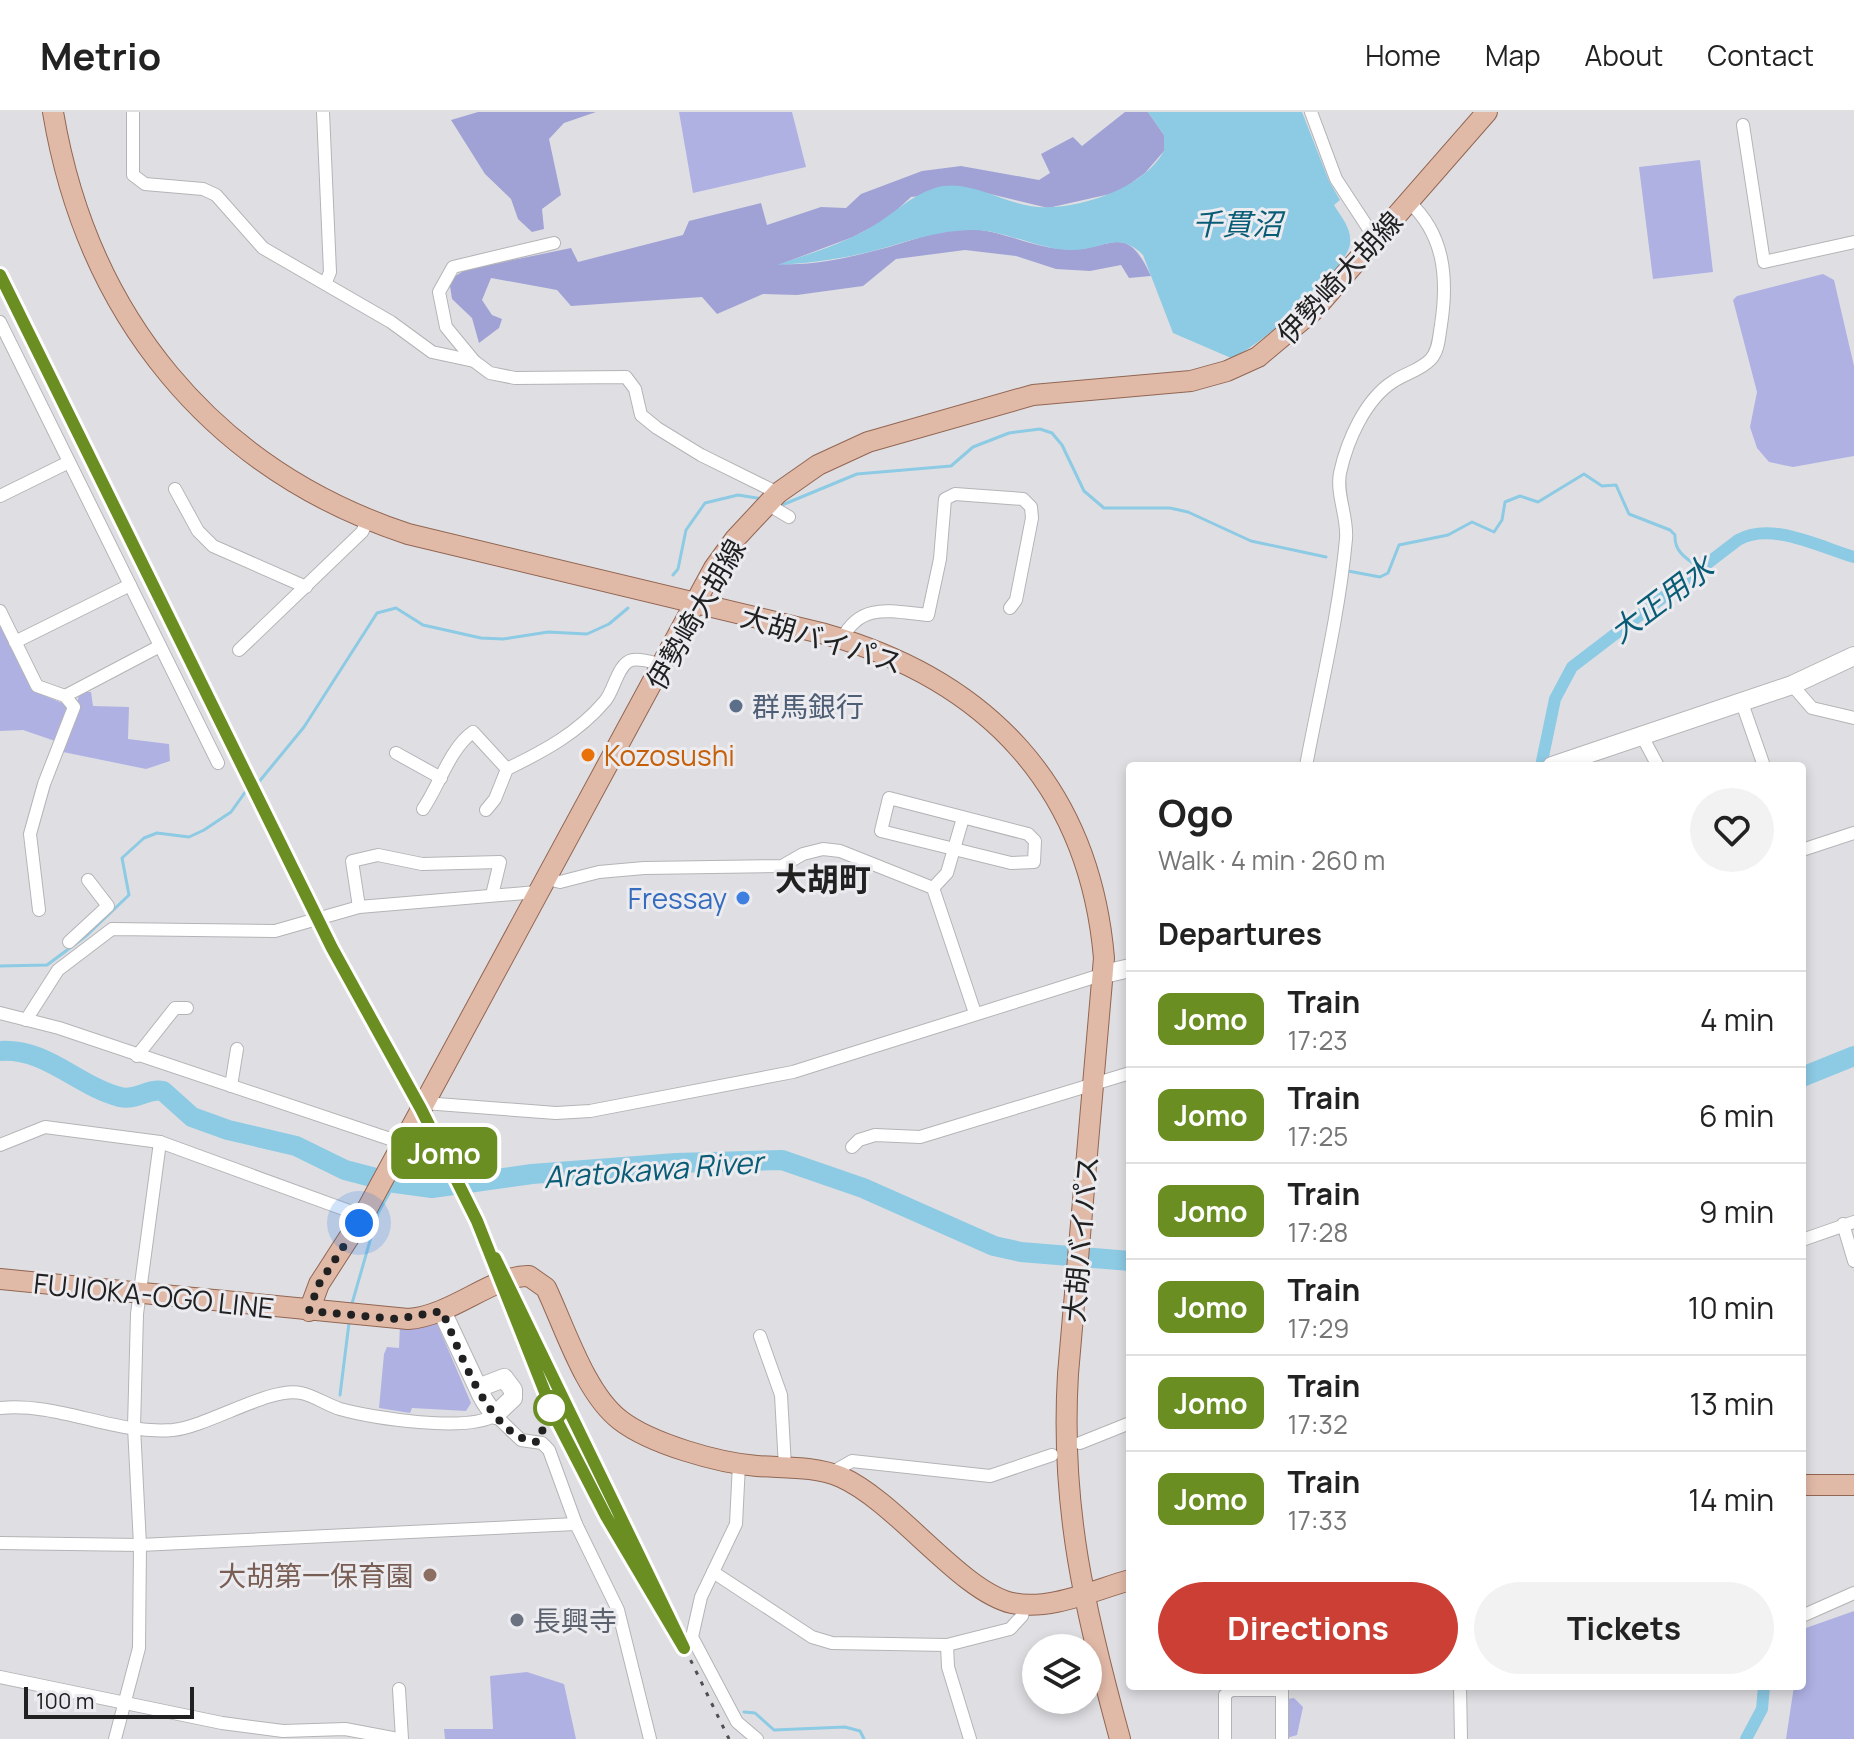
<!DOCTYPE html>
<meta charset="utf-8">
<style>
body{margin:0;font-family:Manrope,"Noto Sans JP",sans-serif;background:#f2f2f2;color:#222;height:100vh;display:flex;flex-direction:column;font-size:30px;white-space:nowrap}
*{box-sizing:border-box;margin:0}
p{font-size:26px;color:#767676}
.icon{flex:none;width:44px;height:44px;fill:none;stroke:currentColor;stroke-width:2;stroke-linecap:round;stroke-linejoin:round}
.map{position:relative;flex:1;overflow:hidden}
.sheet{position:absolute;left:1126px;top:650px;width:680px;height:928px;display:flex;flex-direction:column;background:#fff;border-radius:8px;box-shadow:0 4px 12px #0003}
.sheet>*{flex:none}
.badge{padding:0 16px;border-radius:12px;font-size:28px;line-height:52px}
.tools{position:absolute;left:1022px;top:1522px;display:grid;gap:16px}
.tools a{display:grid;place-items:center;width:80px;height:80px;border-radius:50%;background:#fff;box-shadow:0 4px 12px #0003;font-size:40px}
.scale{position:absolute;left:24px;bottom:20px;width:170px;box-sizing:border-box;padding-left:8px;border:4px solid #212122;border-top:0;font-size:22px;line-height:28px;white-space:nowrap;color:#212122;-webkit-text-stroke:6px #ececf0;paint-order:stroke}
.you{position:absolute;width:40px;height:40px;margin:-20px;border:6px solid #fff;border-radius:50%;background:#1a73e8;box-shadow:0 0 0 12px #1a73e833}
.map>.badge{position:absolute;translate:-50% -50%;box-shadow:0 0 0 4px #fff}
h2{padding:0 32px;font-size:30px;line-height:72px}
.round{display:grid;place-items:center;flex:none;width:84px;height:84px;border-radius:42px;background:#f2f2f2}
.summary{display:flex;align-items:center;justify-content:space-between;height:136px;padding:0 32px}
h1{font-size:38px;font-weight:700;line-height:60px}
.action{display:flex;gap:16px;margin-top:auto;padding:16px 32px}
.action a{flex:1;height:92px;border-radius:48px;background:#cc3f35;color:#fff;font-size:32px;font-weight:700;line-height:92px;text-align:center}
.action a+a{background:#f2f2f2;color:#222}
ul{padding:0;list-style:none}
li{display:flex;align-items:center;gap:24px;height:96px;padding:0 32px;border-top:2px solid #e0e0e0}
li div{flex:1}
li b{display:block;font-size:30px}
li em{font-style:normal}
li .badge{min-width:88px;font-weight:700;text-align:center}
header{display:flex;align-items:center;gap:48px;box-sizing:border-box;height:112px;padding:0 40px;background:#fff;border-bottom:2px solid #e0e0e0}
header strong{font-size:38px}
nav{display:flex;gap:44px;margin-inline-start:auto;font-size:28px}
.map>svg:first-child{display:block}
.green{fill:#afb1e3}
.forest{fill:#a0a2d5}
.water{fill:#8dcae4}
.lines{fill:none;stroke-linecap:round;stroke-linejoin:round}
.stream{stroke:#8dcae4;stroke-width:3}
.canal{stroke:#8dcae4;stroke-width:12}
.river{stroke:#8dcae4;stroke-width:20}
.street-casing{stroke:#b4b4b7;stroke-width:14}
.secondary-casing{stroke:#b4b4b7;stroke-width:20}
.primary-casing{stroke:#916652;stroke-width:22}
.street{stroke:#fff;stroke-width:12}
.secondary{stroke:#fff;stroke-width:18}
.primary{stroke:#e1b9a7;stroke-width:20}
.rail{stroke:#4f4f51;stroke-width:3;stroke-dasharray:4 8;stroke-linecap:butt}
.line-casing{stroke:#fff;stroke-width:18}
.line{stroke:#6b8e23;stroke-width:12}
.walk{stroke:#212122;stroke-width:8;stroke-dasharray:0 14.4}
.service-dot{fill:#5c6f8a;stroke:#ececf0;stroke-width:3}
.food-dot{fill:#e8710a;stroke:#ececf0;stroke-width:3}
.shop-dot{fill:#3f7fe0;stroke:#ececf0;stroke-width:3}
.stop-dot{fill:#fff;stroke:#6b8e23;stroke-width:4}
.education-dot{fill:#8d6e63;stroke:#ececf0;stroke-width:3}
.worship-dot{fill:#6b7280;stroke:#ececf0;stroke-width:3}
.labels{text-anchor:middle;dominant-baseline:central;stroke-width:6;stroke-linejoin:round;paint-order:stroke}
.street-label{font-size:28px;fill:#212122;stroke:#ececf0}
.service-label{font-size:28px;fill:#4e5e75;stroke:#ececf0;text-anchor:start}
.food-label{font-size:28px;fill:#c56008;stroke:#ececf0;text-anchor:start}
.shop-label{font-size:28px;fill:#366cbe;stroke:#ececf0;text-anchor:end}
.education-label{font-size:28px;fill:#785e54;stroke:#ececf0;text-anchor:end}
.worship-label{font-size:28px;fill:#5b616d;stroke:#ececf0;text-anchor:start}
.water-label{font-size:30px;font-style:italic;fill:#095c76;stroke:#ececf0}
.quarter-label{font-size:32px;font-weight:bold;fill:#212122;stroke:#ececf0}
</style>
<header>
<strong>Metrio</strong>
<nav><a>Home</a><a>Map</a><a>About</a><a>Contact</a></nav>
</header>
<div class="map">
<svg width="1854" height="1627" viewBox="0 0 1854 1627">
<rect width="100%" height="100%" fill="#dfdfe3"/>
<g class="green">
<polygon points="679,0 792,0 806,55 693,81"/>
<polygon points="1700,48 1713,160 1653,167 1639,55"/>
<polygon points="1823,162 1834,168 1854,254 1854,344 1793,355 1769,350 1757,336 1750,315 1757,280 1733,188 1737,184"/>
<polygon points="0,509 34,579 69,594 58,630 23,618 0,619"/>
<polygon points="80,580 91,580 93,594 129,595 128,627 169,632 170,649 146,657 63,640"/>
<polygon points="436,1209 471,1291 466,1299 412,1296 410,1301 379,1296 384,1242 387,1235 399,1236 400,1213"/>
<polygon points="1854,1499 1854,1627 1786,1627 1794,1574 1802,1574 1803,1517"/>
<polygon points="527,1560 564,1572 576,1627 445,1627 444,1617 493,1617 490,1564"/>
<polygon points="1294,1586 1303,1595 1297,1623 1287,1626 1287,1587"/>
</g>
<g class="forest">
<polygon points="478,0 596,0 564,11 549,27 561,83 542,97 544,117 532,120 518,107 511,87 485,62 451,8"/>
<path d="M1125,0h23l16,23v16l-19,22 -26,19 -71,16 -70,-17 -67,6 -24,22 -34,18 -72,27c34,2 75,-8 108,-17 27,-8 54,-19 83,-18 30,2 60,18 90,20 48,5 62,-32 89,27l-22,2 -8,-13 -31,6 -34,-2 -40,-13 -51,-6 -69,9 -33,27 -66,9 -34,-1 -46,20 -15,-17 -131,9 -14,-16 -66,-12 -9,22 10,15 10,4 -3,9 -20,15 -7,-25 -20,-19 -3,-19 16,-10 106,-22 7,14 105,-27 6,-14 72,-18 6,22 54,-18 25,1 15,-14 61,-23 39,-5 78,14 11,-7 -9,-19 32,-17 9,9z"/>
</g>
<path class="water" d="M1148,0h154l27,69 11,19 -6,5c8,13 18,24 16,39 -4,28 -93,105 -119,114l-58,-25 -30,-78c-24,-24 -38,-7 -67,-5 -36,2 -72,-22 -107,-20 -28,1 -52,8 -78,16 -36,11 -76,17 -114,19 31,-11 63,-20 91,-36 24,-13 41,-33 67,-41 31,-10 64,13 95,18 41,7 113,-16 134,-55v-16z"/>
<g class="lines">
<g class="stream">
<polyline points="782,393 857,362 951,354 973,335 1009,321 1040,317 1052,321 1062,333 1084,379 1104,396 1170,396 1188,400 1251,429 1326,445"/>
<path d="M1348,459l32,6 8,-4 11,-28 49,-10 24,-13 22,10 8,-12 3,-18 15,-6 18,6 46,-28 18,12 14,-1 13,29 41,16 5,5c-1,18 13,24 27,35"/>
<polyline points="673,463 678,457 686,418 705,391 738,383 763,387"/>
<polyline points="258,671 304,615 377,501 396,496 423,513 481,526 503,527 548,520 587,522 609,512 628,496"/>
<polyline points="0,854 47,853 86,824 129,783 122,746 144,726 157,721 189,725 204,718 231,700 246,679"/>
<polyline points="351,1195 378,1101 395,1071"/>
<polyline points="340,1283 349,1211"/>
<polyline points="744,1600 755,1601 774,1618 845,1615 860,1619 864,1627"/>
</g>
<g class="canal">
<path d="M1541,654l14,-67 17,-32 166,-127c33,-19 82,7 116,17"/>
<polyline points="1746,1627 1762,1597 1764,1574"/>
</g>
<g class="river">
<path d="M0,939c47,-3 77,35 120,46 16,4 28,-9 43,-6l29,26 36,13 68,16 49,24 50,13 37,5 100,-14 144,-11 106,-3 81,28 131,58 27,6 109,9"/>
<polyline points="1802,965 1854,944"/>
</g>
<g class="street-casing">
<g id="street">
<polyline points="133,0 133,63 145,72 203,77 216,83 263,136 391,210 432,240 474,249"/>
<polyline points="323,0 330,160 326,170"/>
<polyline points="1311,0 1336,67 1376,128"/>
<polyline points="1743,13 1764,150 1854,130"/>
<polyline points="554,131 453,155 439,180 446,215 474,249 490,261 515,266 626,265 635,277 641,303 657,316 701,343 778,381"/>
<polyline points="0,210 218,651"/>
<polyline points="175,377 198,419 213,434 306,475"/>
<polyline points="0,384 69,350"/>
<polyline points="767,392 789,405"/>
<polyline points="0,499 37,574 65,584 74,595 44,672 30,722 39,798"/>
<path d="M842,527c19,-38 51,-27 86,-24l12,-56 5,-60 10,-5 68,5 8,8 1,11 -16,82 -6,8"/>
<polyline points="15,530 130,473"/>
<polyline points="239,538 362,420 368,408"/>
<polyline points="1792,573 1812,596 1854,606"/>
<polyline points="65,584 160,534"/>
<polyline points="1742,591 1764,654"/>
<polyline points="1643,626 1658,654"/>
<polyline points="396,641 441,666"/>
<path d="M1306,654c14,-75 33,-151 40,-227 2,-22 -10,-44 -6,-66 7,-32 25,-74 54,-92 12,-8 27,-11 37,-22 8,-9 8,-23 10,-34 7,-46 4,-90 -32,-123"/>
<polygon points="889,686 1028,722 1035,729 1034,750 1011,751 881,719"/>
<path d="M423,697c16,-23 27,-61 50,-77l34,37"/>
<path d="M486,698l9,-11 12,-30c37,-18 71,-36 98,-68 9,-10 13,-38 27,-41 9,-2 23,3 32,5"/>
<polyline points="1802,738 1854,721"/>
<polyline points="545,766 560,770 599,760 644,756 782,754 803,742 823,737 840,739 933,776 975,901"/>
<polyline points="933,776 947,761 963,706"/>
<polyline points="359,795 352,749 378,743 422,752 500,750 492,783"/>
<polyline points="69,830 108,794 88,768"/>
<polyline points="0,901 59,916 402,1031"/>
<polyline points="26,908 58,858 112,817 275,819 359,795 537,780"/>
<polyline points="137,944 175,896 187,896"/>
<polyline points="231,974 237,937"/>
<polyline points="424,991 556,1001 590,999 793,960 1104,862"/>
<polyline points="0,1033 45,1015 160,1030 363,1104"/>
<polyline points="852,1035 859,1028 875,1023 920,1025 1130,961"/>
<polyline points="1843,1112 1854,1149"/>
<polyline points="1802,1128 1854,1110"/>
<polyline points="760,1224 781,1283 785,1355"/>
<path d="M0,1296c60,-6 114,27 173,22 36,-4 98,-44 128,-37 14,3 26,12 39,16 32,9 128,24 155,6l26,25 21,3 7,7 27,74 42,86 32,129"/>
<polyline points="1080,1331 1130,1311"/>
<polyline points="739,1352 736,1412 701,1485 692,1525 737,1610 757,1627"/>
<polyline points="831,1361 852,1349 990,1364 1052,1343"/>
<polyline points="0,1431 140,1433 576,1412"/>
<polyline points="713,1460 812,1525 832,1531 947,1533 1010,1517 1022,1504 1025,1493"/>
<polyline points="1802,1504 1854,1481"/>
<polyline points="947,1533 948,1555 970,1627"/>
<polyline points="0,1565 222,1611 283,1619 345,1617 398,1627"/>
<polyline points="1460,1574 1461,1627"/>
<polyline points="399,1577 402,1627"/>
<polyline points="115,1627 139,1536 140,1433 134,1315 137,1202 160,1030"/>
<polyline points="1225,1627 1225,1583 1231,1578 1282,1578 1282,1627"/>
</g>
</g>
<g class="secondary-casing">
<g id="secondary">
<polyline points="1552,654 1792,573 1854,544"/>
<polyline points="1104,862 1130,856"/>
<path d="M442,1199l5,11 31,66c4,10 10,19 17,27l18,-17v-8l-9,-12 -26,10"/>
</g>
</g>
<g class="primary-casing">
<g id="primary">
<path d="M53,0c34,203 158,357 355,422l417,100c162,46 264,152 279,324l-36,416c-8,134 17,237 52,365"/>
<path d="M0,1167l408,40c44,-3 85,-44 121,-43l17,12c19,40 39,105 74,132 31,24 99,43 137,46 28,2 58,0 84,11 56,25 119,114 171,126 38,8 82,-13 118,-23"/>
<polyline points="309,1199 319,1172 366,1099 714,456 735,427 778,381 818,353 868,330 1033,283 1191,269 1227,259 1258,245 1314,198 1487,0"/>
<polyline points="1802,1373 1854,1373"/>
</g>
</g>
<use href="#street" class="street"/>
<use href="#secondary" class="secondary"/>
<use href="#primary" class="primary"/>
<g class="rail">
<polyline points="0,163 345,863 430,1013 729,1627"/>
<polyline points="524,1228 554,1303 637,1457"/>
</g>
</g>
<g class="lines">
<g class="line-casing">
<polyline id="line" points="0,163 332,836 421,997 477,1109 554,1303 606,1404 684,1536 495,1146"/>
</g>
<use href="#line" class="line"/>
<path class="walk" d="M359,1111l-40,61 -10,27 88,8 45,-8c18,39 47,129 96,131l13,-34"/>
</g>
<circle class="service-dot" cx="736" cy="594" r="8"/>
<circle class="food-dot" cx="588" cy="643" r="8"/>
<circle class="shop-dot" cx="743" cy="786" r="8"/>
<circle class="stop-dot" cx="551" cy="1296" r="16"/>
<circle class="education-dot" cx="430" cy="1463" r="8"/>
<circle class="worship-dot" cx="517" cy="1508" r="8"/>
<g class="labels">
<g class="street-label">
<text transform="translate(1339 165) rotate(-47)">伊勢崎大胡線</text>
<text transform="translate(695 502) rotate(-60)">伊勢崎大胡線</text>
<text transform="translate(822 527) rotate(17)">大胡バイパス</text>
<text transform="translate(1080 1127) rotate(-85)">大胡バイパス</text>
<text transform="translate(154 1183) rotate(6)">FUJIOKA-OGO LINE</text>
</g>
<g class="service-label">
<text x="752" y="594">群馬銀行</text>
</g>
<g class="food-label">
<text x="604" y="643">Kozosushi</text>
</g>
<g class="shop-label">
<text x="727" y="786">Fressay</text>
</g>
<g class="education-label">
<text x="414" y="1463">大胡第一保育園</text>
</g>
<g class="worship-label">
<text x="533" y="1508">長興寺</text>
</g>
<g class="water-label">
<text x="1237" y="111">千貫沼</text>
<text transform="translate(1661 487) rotate(-37)">大正用水</text>
<text transform="translate(653 1057) rotate(-4)">Aratokawa River</text>
</g>
<g class="quarter-label">
<text x="823" y="767">大胡町</text>
</g>
</g>
</svg>
<div class="tools">
<a><svg class="icon" aria-label="layers" viewBox="0 0 24 24"><path d="M12 4l9 5-9 5-9-5zM3 14l9 5 9-5"/></svg></a>
</div>
<div class="scale">100 m</div>
<div class="you" style="left:359px;top:1111px"></div>
<b class="badge" style="left:444px;top:1041px;background:#6b8e23;color:#fff">Jomo</b>
<section class="sheet">
<div class="summary"><div><h1>Ogo</h1><p>Walk · 4 min · 260 m</p></div><a class="round"><svg class="icon" aria-label="heart" viewBox="0 0 24 24"><path d="M12 20l-8-8c-3-5 5-10 8-4 3-6 11-1 8 4z"/></svg></a></div>
<h2>Departures</h2>
<ul>
<li><span class="badge" style="background:#6b8e23;color:#fff">Jomo</span><div><b>Train</b><p>17:23</p></div><em>4 min</em></li>
<li><span class="badge" style="background:#6b8e23;color:#fff">Jomo</span><div><b>Train</b><p>17:25</p></div><em>6 min</em></li>
<li><span class="badge" style="background:#6b8e23;color:#fff">Jomo</span><div><b>Train</b><p>17:28</p></div><em>9 min</em></li>
<li><span class="badge" style="background:#6b8e23;color:#fff">Jomo</span><div><b>Train</b><p>17:29</p></div><em>10 min</em></li>
<li><span class="badge" style="background:#6b8e23;color:#fff">Jomo</span><div><b>Train</b><p>17:32</p></div><em>13 min</em></li>
<li><span class="badge" style="background:#6b8e23;color:#fff">Jomo</span><div><b>Train</b><p>17:33</p></div><em>14 min</em></li>
</ul>
<div class="action"><a>Directions</a><a>Tickets</a></div>
</section>
</div>
